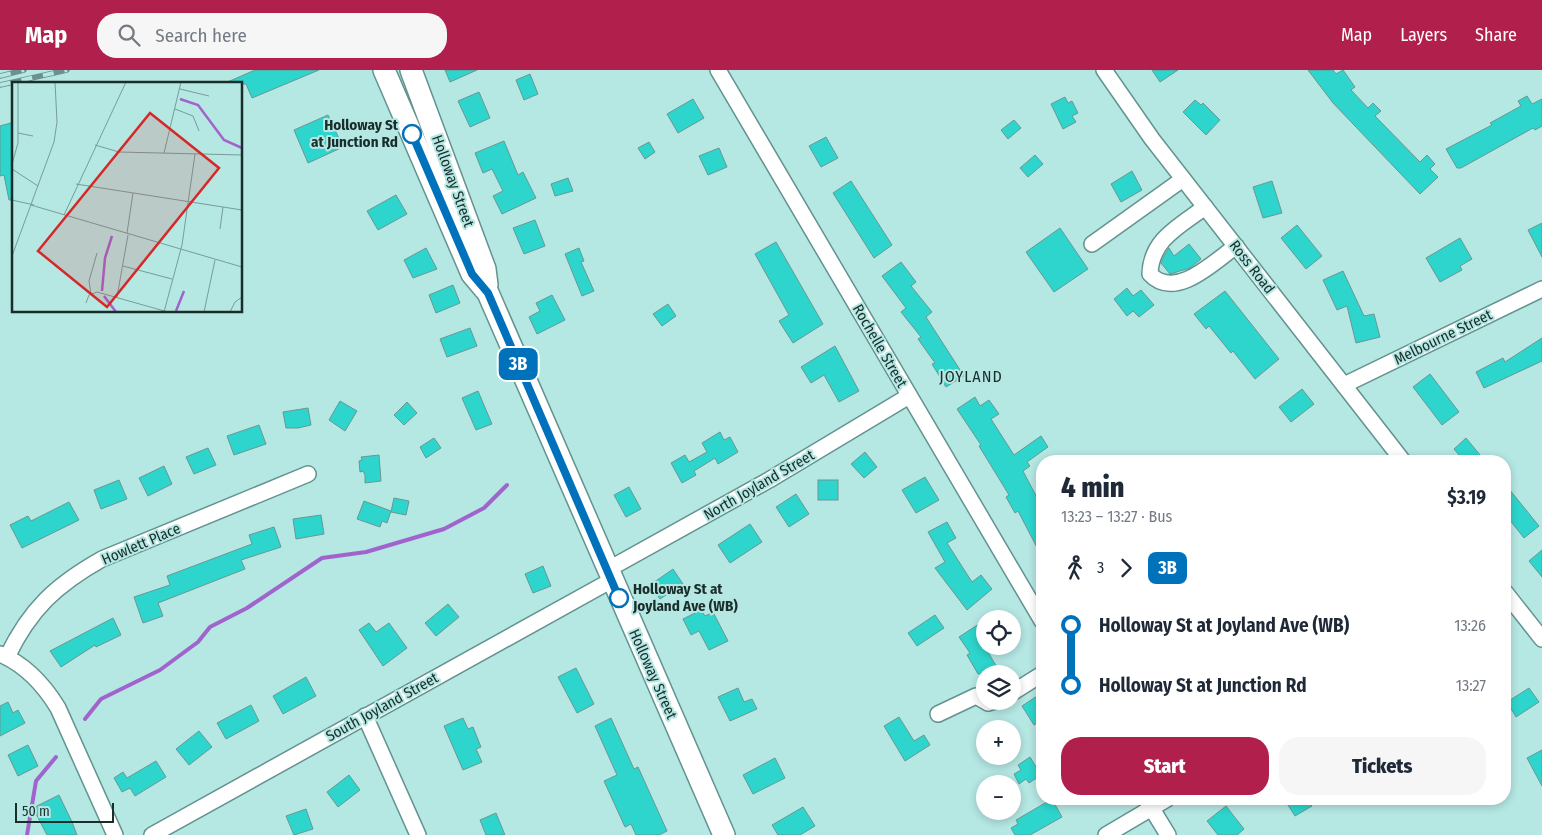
<!DOCTYPE html>
<meta charset="utf-8">
<style>
body{margin:0;font-family:"Fira Sans Condensed",sans-serif;background:#f6f6f7;color:#1f2937;height:100vh;display:flex;flex-direction:column;font-size:19px;white-space:nowrap}
*{box-sizing:border-box;margin:0}
p{font-size:16px;color:#747a83}
.icon{flex:none;width:28px;height:28px;fill:none;stroke:currentColor;stroke-width:2;stroke-linecap:round;stroke-linejoin:round}
.map{position:relative;flex:1;overflow:hidden}
.side{position:absolute;left:1036px;top:385px;width:475px;height:350px;display:flex;flex-direction:column;background:#fff;border-radius:20px;box-shadow:0 2px 8px #0003}
.side>*{flex:none}
.badge{padding:0 10px;border-radius:8px;font-size:18px;line-height:32px}
.buttons{position:absolute;left:976px;top:540px;display:grid;gap:10px}
.buttons a{display:grid;place-items:center;width:45px;height:45px;border-radius:50%;background:#fff;box-shadow:0 2px 8px #0003;font-size:25px}
.scale{position:absolute;left:15px;bottom:12px;width:99px;box-sizing:border-box;padding-left:5px;border:2px solid #192d2b;border-top:0;font-size:14px;line-height:18px;white-space:nowrap;color:#192d2b;-webkit-text-stroke:4px #b5e7e3;paint-order:stroke}
.map>.badge{position:absolute;translate:-50% -50%;box-shadow:0 0 0 2px #fff}
.legs{display:flex;align-items:center;gap:8px;height:55px;padding:0 25px;font-size:16px}
.legs p{margin-inline-start:auto}
.summary{display:flex;align-items:center;justify-content:space-between;height:85px;padding:0 25px}
h1{font-size:28px;font-weight:800;line-height:38px}
.button{display:flex;gap:10px;margin-top:auto;padding:10px 25px}
.button a{flex:1;height:58px;border-radius:20px;background:#b11f4c;color:#fff;font-size:20px;font-weight:800;line-height:58px;text-align:center}
.button a+a{background:#f6f6f7;color:#1f2937}
ul{padding:0 25px;list-style:none}
li{display:flex;align-items:center;gap:18px;height:60px;font-size:19px}
li i{display:grid;place-items:center;width:8px;height:100%;margin:0 6px;background:currentColor}
li i::after{content:'';width:12px;height:12px;margin:-6px;border:4px solid;border-radius:50%;background:#fff}
li p{margin-inline-start:auto}
li:first-child i{background:linear-gradient(#0000 50%,currentColor 0)}
li:last-child i{background:linear-gradient(currentColor 50%,#0000 0)}
header{display:flex;align-items:center;gap:30px;box-sizing:border-box;height:70px;padding:0 25px;background:#b11f4c;color:#fff}
header strong{font-size:24px}
nav{display:flex;gap:28px;margin-inline-start:auto;font-size:18px}
.search{width:350px;height:45px;background:#f6f6f7;display:flex;align-items:center;gap:12px;box-sizing:border-box;padding:0 18px;border-radius:20px;color:#747a83;font-size:19px}
.map>svg:first-child{display:block}
.lines{fill:none;stroke-linecap:round;stroke-linejoin:round}
.stream{stroke:#a164cc;stroke-width:4}
.building{fill:#2dd5cc;stroke:#699894}
.minor-casing{stroke:#63938f;stroke-width:18}
.highway-casing{stroke:#63938f;stroke-width:24}
.minor{stroke:#fff;stroke-width:15}
.highway{stroke:#fff;stroke-width:21}
.rail-casing{stroke:#6c908d;stroke-width:5.5}
.rail{stroke:#b5e7e3;stroke-width:4;stroke-dasharray:11;stroke-linecap:butt}
.line-1-casing{stroke:#fff;stroke-width:11}
.line-1{stroke:#0072bc;stroke-width:8}
.stop-1-dot{fill:#fff;stroke:#0072bc;stroke-width:2.5}
.labels{text-anchor:middle;dominant-baseline:central;stroke-width:4;stroke-linejoin:round;paint-order:stroke}
.stop-label{font-size:15px;font-weight:bold;fill:#192d2b;stroke:#b5e7e3;text-anchor:end}
.street-label{font-size:15px;fill:#192d2b;stroke:#b5e7e3}
.neighbourhood-label{font-size:16px;letter-spacing:1px;fill:#192d2b;stroke:#b5e7e3}
.inset-river{fill:none;stroke:#a164cc;stroke-width:2.5}
.inset-road{fill:none;stroke:#779d99;stroke-width:1}
.view{fill:#d62828;fill-opacity:0.15;stroke:#d62828;stroke-width:2.5}
.inset-edge{fill:none;stroke:#192d2b;stroke-width:2.5}
</style>
<header>
<strong>Map</strong>
<div class="search"><svg class="icon" aria-label="search" viewBox="0 0 24 24"><circle cx="10" cy="10" r="6"/><path d="M15 15l6 6"/></svg>Search here</div>
<nav><a>Map</a><a>Layers</a><a>Share</a></nav>
</header>
<div class="map">
<svg width="1542" height="765" viewBox="0 0 1542 765">
<rect width="100%" height="100%" fill="#b5e7e3"/>
<g class="lines">
<g class="stream">
<polyline points="85,649 101,629 160,600 198,572 210,557 247,538 322,488 366,482 444,459 484,438 507,415"/>
<polyline points="27,765 36,711 56,687"/>
</g>
</g>
<g class="building">
<polygon points="255,0 319,0 252,28 246,14 223,14"/>
<polygon points="445,0 477,0 450,12"/>
<polygon points="1152,0 1178,0 1160,12"/>
<polygon points="1308,0 1333,0 1336,4 1343,0 1355,17 1351,20 1368,38 1373,33 1381,41 1375,46 1420,92 1427,85 1435,94 1430,99 1438,107 1420,124 1333,33"/>
<polygon points="530,4 538,24 524,30 516,10"/>
<polygon points="479,22 490,48 470,57 458,31"/>
<polygon points="1527,26 1532,34 1542,29 1542,56 1535,60 1533,58 1461,98 1457,98 1446,79 1492,55 1490,53 1521,36 1518,31"/>
<polygon points="1065,27 1068,33 1072,31 1078,43 1072,46 1076,52 1063,59 1051,34"/>
<polygon points="693,29 704,48 678,63 667,44"/>
<polygon points="1195,30 1201,35 1203,33 1220,50 1206,65 1183,42"/>
<polygon points="328,45 343,77 308,93 294,60"/>
<polygon points="1014,50 1021,58 1008,69 1001,60"/>
<polygon points="14,52 14,130 9,130 4,105 0,106 0,56"/>
<polygon points="826,67 838,88 821,97 809,76"/>
<polygon points="504,71 518,105 523,102 536,128 502,144 493,126 503,121 492,99 483,103 475,83"/>
<polygon points="649,72 655,82 645,89 638,78"/>
<polygon points="719,78 727,97 708,105 699,86"/>
<polygon points="1035,85 1043,94 1028,107 1020,98"/>
<polygon points="1132,101 1142,120 1121,132 1111,114"/>
<polygon points="568,108 573,121 555,126 551,114"/>
<polygon points="851,111 892,175 874,188 833,123"/>
<polygon points="1272,111 1282,143 1263,148 1253,117"/>
<polygon points="396,125 407,144 378,160 367,141"/>
<polygon points="535,150 545,176 524,184 513,158"/>
<polygon points="1542,153 1542,187 1528,160"/>
<polygon points="1297,155 1322,186 1306,199 1281,168"/>
<polygon points="1060,158 1088,199 1054,222 1026,182"/>
<polygon points="1460,168 1472,189 1460,196 1462,200 1440,212 1426,188"/>
<polygon points="776,172 823,254 793,273 779,251 789,245 755,184"/>
<polygon points="1189,174 1201,189 1190,198 1170,204 1161,193 1164,186 1169,178 1174,186"/>
<polygon points="426,178 437,199 413,208 404,190"/>
<polygon points="579,178 584,191 581,192 594,221 582,226 565,184"/>
<polygon points="901,192 916,212 911,216 932,242 926,247 964,306 946,317 932,294 935,293 918,269 921,267 901,242 906,238 882,206"/>
<polygon points="1343,201 1364,246 1374,244 1380,267 1356,273 1347,236 1337,240 1323,210"/>
<polygon points="453,215 460,233 436,243 429,225"/>
<polygon points="1127,218 1133,226 1141,220 1154,235 1139,247 1133,241 1127,246 1114,229"/>
<polygon points="1225,221 1279,289 1255,309 1233,281 1231,283 1209,256 1206,259 1194,244"/>
<polygon points="552,225 565,250 537,264 529,247 540,241 536,233"/>
<polygon points="668,234 676,246 662,256 653,244"/>
<polygon points="470,258 477,276 447,287 440,269"/>
<polygon points="1542,268 1542,291 1484,318 1476,302 1503,288 1505,292"/>
<polygon points="835,276 859,321 839,332 824,305 811,313 801,297"/>
<polygon points="1430,304 1459,342 1442,355 1413,317"/>
<polygon points="1302,319 1314,334 1291,352 1279,337"/>
<polygon points="478,321 492,354 476,360 462,328"/>
<polygon points="975,327 980,336 989,330 999,344 991,349 1014,385 1041,366 1048,377 1027,392 1030,396 1023,401 1042,437 1042,487 1018,441 1015,443 1006,427 1009,425 979,376 981,375 957,339"/>
<polygon points="340,331 357,341 345,361 329,350"/>
<polygon points="407,332 417,343 404,355 394,345"/>
<polygon points="308,338 311,355 298,358 286,358 283,342"/>
<polygon points="259,355 266,374 234,385 227,366"/>
<polygon points="720,362 724,370 730,367 738,382 718,394 715,388 694,401 696,405 682,413 671,393 685,385 689,392 707,382 702,373"/>
<polygon points="434,368 441,378 426,388 420,377"/>
<polygon points="1466,368 1485,391 1464,391 1454,379"/>
<polygon points="208,378 216,395 194,404 186,387"/>
<polygon points="865,382 877,397 864,408 851,394"/>
<polygon points="379,385 381,411 365,413 365,405 363,401 360,402 359,391 362,390 361,387"/>
<polygon points="164,396 172,414 148,426 139,408"/>
<polygon points="925,407 939,430 916,443 902,420"/>
<polygon points="119,410 127,429 101,439 94,420"/>
<rect x="818" y="410" width="20" height="20"/>
<polygon points="1505,414 1539,456 1524,468 1505,444"/>
<polygon points="629,417 641,439 626,447 614,425"/>
<polygon points="796,424 809,444 789,457 776,437"/>
<polygon points="394,428 409,431 406,445 391,442"/>
<polygon points="364,431 391,441 387,453 382,451 380,457 357,449"/>
<polygon points="69,432 79,450 22,478 10,455 28,446 31,451"/>
<polygon points="321,445 324,464 296,469 293,449"/>
<polygon points="947,452 956,468 947,473 972,512 981,505 992,519 967,540 935,498 945,492 928,462"/>
<polygon points="750,454 762,472 730,493 718,475"/>
<polygon points="274,457 281,477 241,490 245,499 158,533 163,546 143,553 134,527 170,515 167,506 252,474 249,465"/>
<polygon points="1542,480 1542,507 1529,491"/>
<polygon points="543,496 551,516 533,523 525,504"/>
<polygon points="673,499 683,514 660,529 650,515"/>
<polygon points="448,534 459,547 436,566 425,553"/>
<polygon points="701,540 705,546 713,542 728,571 709,580 699,561 691,565 683,549"/>
<polygon points="935,545 944,558 917,576 908,563"/>
<polygon points="113,548 121,565 96,577 95,575 61,597 50,581"/>
<polygon points="985,550 985,577 1001,604 978,604 967,585 970,583 959,567"/>
<polygon points="369,553 376,562 389,553 407,578 383,596 359,560"/>
<polygon points="576,598 594,634 577,643 558,607"/>
<polygon points="306,607 316,626 283,644 273,626"/>
<polygon points="738,618 744,632 752,629 757,639 730,651 718,627"/>
<polygon points="1529,618 1539,632 1516,647 1507,632"/>
<polygon points="1037,626 1042,635 1042,650 1034,655 1022,636"/>
<polygon points="8,632 13,643 18,640 25,653 0,666 0,636"/>
<polygon points="251,635 259,651 226,669 217,653"/>
<polygon points="899,647 914,671 924,665 930,675 905,691 884,656"/>
<polygon points="463,648 468,659 473,657 481,677 476,679 482,692 463,700 444,656"/>
<polygon points="611,648 634,699 638,697 667,761 659,765 636,765 631,754 625,757 604,711 617,705 595,656"/>
<polygon points="199,661 212,677 189,695 176,679"/>
<polygon points="28,675 38,696 18,706 8,685"/>
<polygon points="1542,680 1542,716 1527,688"/>
<polygon points="1030,687 1041,705 1029,713 1026,709 1019,714 1014,704 1021,700 1018,695"/>
<polygon points="775,688 785,708 753,724 743,705"/>
<polygon points="156,691 166,707 135,726 130,718 122,722 114,708 123,702 127,708"/>
<polygon points="349,705 360,720 338,737 327,722"/>
<polygon points="59,725 72,752 77,765 47,765 33,738"/>
<polygon points="1052,729 1062,747 1030,765 1015,765 1011,758 1018,754 1016,750"/>
<polygon points="1284,729 1307,729 1312,736 1295,746"/>
<polygon points="1226,736 1244,759 1237,765 1218,765 1207,751"/>
<polygon points="803,737 815,756 800,765 778,765 772,755"/>
<polygon points="306,739 313,759 294,765 286,746"/>
<polygon points="496,743 505,765 486,765 480,750"/>
</g>
<g class="lines">
<g class="minor-casing">
<g id="minor">
<polyline points="718,0 1042,551"/>
<polyline points="1104,0 1152,69 1403,391"/>
<path d="M1205,137c-25,19 -54,32 -55,67 25,27 64,-12 86,-28"/>
<polyline points="1092,174 1183,109"/>
<polyline points="1344,315 1542,219"/>
<polyline points="607,500 769,410 909,326"/>
<polyline points="1505,522 1542,569"/>
<path d="M0,584c26,11 44,31 58,54l57,127"/>
<path d="M7,587c23,-48 49,-72 95,-98l206,-85"/>
<polyline points="1012,623 1042,604"/>
<polyline points="938,644 976,626 988,633 995,631"/>
<polyline points="365,646 418,765"/>
<polyline points="1146,729 1168,765"/>
<polyline points="152,765 612,510"/>
<polyline points="1106,765 1167,729"/>
</g>
</g>
<g class="highway-casing">
<g id="highway">
<polyline points="384,0 472,204 488,223 724,765"/>
<polyline points="411,0 485,199 487,215"/>
</g>
</g>
<use href="#minor" class="minor"/>
<use href="#highway" class="highway"/>
<g class="rail-casing">
<g id="rail">
<polyline points="0,6 24,0"/>
<polyline points="0,15 67,0"/>
</g>
</g>
<use href="#rail" class="rail"/>
</g>
<g class="lines">
<g class="line-1-casing">
<polyline id="line-1" points="412,64 472,204 488,223 619,528"/>
</g>
<use href="#line-1" class="line-1"/>
</g>
<g class="stop-1-dot">
<circle cx="412" cy="64" r="9"/>
<circle cx="619" cy="528" r="9"/>
</g>
<g class="labels">
<g class="stop-label">
<text x="398" y="55">Holloway St<tspan x="398" dy="17">at Junction Rd</tspan></text>
<text x="633" y="519" text-anchor="start">Holloway St at<tspan x="633" dy="17">Joyland Ave (WB)</tspan></text>
</g>
<g class="street-label">
<text transform="translate(453 111) rotate(70)">Holloway Street</text>
<text transform="translate(1252 197) rotate(52)">Ross Road</text>
<text transform="translate(1443 267) rotate(-26)">Melbourne Street</text>
<text transform="translate(880 276) rotate(60)">Rochelle Street</text>
<text transform="translate(759 415) rotate(-30)">North Joyland Street</text>
<text transform="translate(141 474) rotate(-23)">Howlett Place</text>
<text transform="translate(653 604) rotate(66)">Holloway Street</text>
<text transform="translate(382 637) rotate(-29)">South Joyland Street</text>
</g>
<g class="neighbourhood-label">
<text x="971" y="306">JOYLAND</text>
</g>
</g>
<g transform="translate(12 12)">
<rect width="230" height="230" fill="#b5e7e3"/>
<path class="inset-river" d="M168,17l18,6 26,35 18,8M90,209l3,-33 7,-22M92,214l12,16M164,229l8,-20"/>
<path class="inset-road" d="M168,7l29,7M163,27l18,7 6,15M6,51l15,3M83,63l24,7 123,3M152,71l17,-71M0,82l6,-21v-61M0,87l26,17M64,102l166,26M0,118l22,5M19,123l211,62M52,133l62,-133M208,147l3,-22M115,151l6,-40M0,174l42,-114 3,-20 -2,-40M111,184l49,13M79,212l-2,-13 8,-28M105,215l11,-62M74,221l3,-8 8,-3 71,20M152,230l18,-67 13,-91M192,230l11,-52M218,230l5,-10 7,-5"/>
<path class="view" d="M138,31l69,55 -112,139 -69,-56z"/>
<rect width="230" height="230" class="inset-edge"/>
</g>
</svg>
<div class="buttons">
<a><svg class="icon" aria-label="locate" viewBox="0 0 24 24"><circle cx="12" cy="12" r="6"/><path d="M12 2v4M12 18v4M2 12h4M18 12h4"/></svg></a>
<a><svg class="icon" aria-label="layers" viewBox="0 0 24 24"><path d="M12 4l9 5-9 5-9-5zM3 14l9 5 9-5"/></svg></a>
<a>+</a>
<a>−</a>
</div>
<div class="scale">50 m</div>
<b class="badge" style="left:518px;top:294px;background:#0072bc;color:#fff">3B</b>
<section class="side">
<div class="summary"><div><h1>4 min</h1><p>13:23 – 13:27 · Bus</p></div><b>$3.19</b></div>
<div class="legs"><svg class="icon" aria-label="walk" viewBox="0 0 24 24"><circle cx="13" cy="4" r="2"/><path d="M13 8l-2 6 4 7M11 14l-3 7M7 12l3-4h3l4 4"/></svg>3<svg class="icon" aria-label="forward" viewBox="0 0 24 24"><path d="M9 5l7 7-7 7"/></svg><b class="badge" style="background:#0072bc;color:#fff">3B</b></div>
<ul>
<li><i style="color:#0072bc"></i><b>Holloway St at Joyland Ave (WB)</b><p>13:26</p></li>
<li><i style="color:#0072bc"></i><b>Holloway St at Junction Rd</b><p>13:27</p></li>
</ul>
<div class="button"><a>Start</a><a>Tickets</a></div>
</section>
</div>
